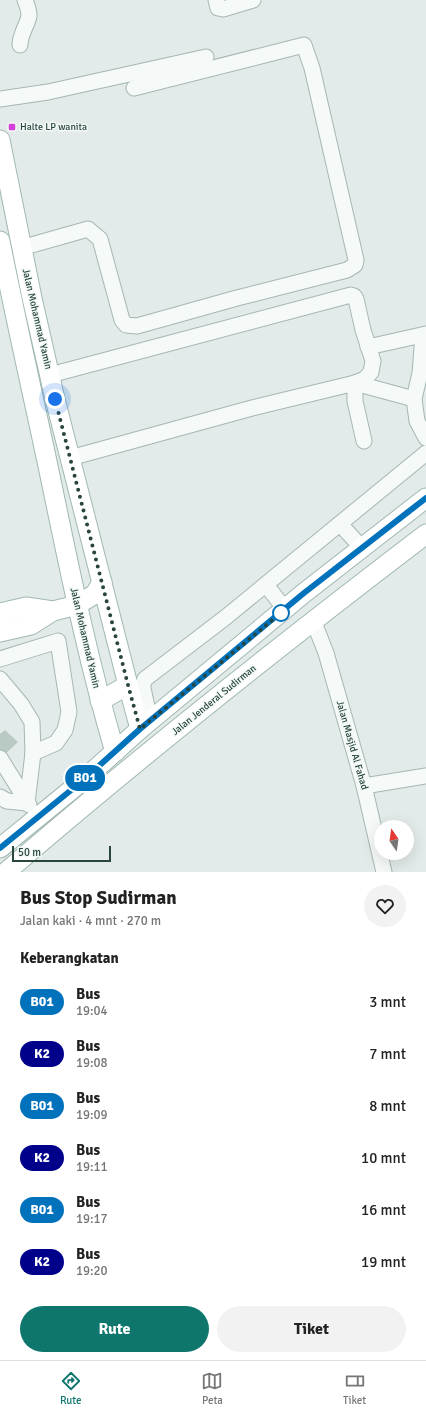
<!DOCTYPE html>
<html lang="id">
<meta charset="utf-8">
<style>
body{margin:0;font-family:Signika,sans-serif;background:#f2f2f2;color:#222;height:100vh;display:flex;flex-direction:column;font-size:15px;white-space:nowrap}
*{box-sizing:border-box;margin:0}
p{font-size:13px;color:#767676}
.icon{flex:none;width:22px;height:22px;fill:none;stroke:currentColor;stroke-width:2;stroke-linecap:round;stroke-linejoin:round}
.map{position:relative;height:872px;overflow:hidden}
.side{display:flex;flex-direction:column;background:#fff;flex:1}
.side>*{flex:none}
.badge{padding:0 8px;border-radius:13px;font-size:14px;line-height:26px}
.needle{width:26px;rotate:347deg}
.controls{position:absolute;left:374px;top:820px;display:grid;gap:8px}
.controls a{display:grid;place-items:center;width:40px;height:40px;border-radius:50%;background:#fff;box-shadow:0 4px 16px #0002;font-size:20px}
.scale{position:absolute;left:12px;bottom:10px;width:99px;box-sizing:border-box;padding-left:4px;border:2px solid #28453e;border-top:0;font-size:11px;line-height:14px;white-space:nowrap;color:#28453e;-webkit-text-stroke:3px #f2f8f6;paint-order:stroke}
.you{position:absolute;width:20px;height:20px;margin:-10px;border:3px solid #fff;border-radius:50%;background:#1a73e8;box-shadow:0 0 0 6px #1a73e833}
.map>.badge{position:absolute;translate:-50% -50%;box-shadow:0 0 0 2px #fff}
h2{padding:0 20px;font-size:15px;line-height:36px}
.round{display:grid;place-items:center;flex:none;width:42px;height:42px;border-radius:21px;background:#f2f2f2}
.overview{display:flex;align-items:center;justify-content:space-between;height:68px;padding:0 20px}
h1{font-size:19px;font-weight:700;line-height:30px}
.primary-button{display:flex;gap:8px;margin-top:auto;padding:8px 20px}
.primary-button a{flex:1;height:46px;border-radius:24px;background:#0f766e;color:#fff;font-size:16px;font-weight:700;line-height:46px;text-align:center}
.primary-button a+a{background:#f2f2f2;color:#222}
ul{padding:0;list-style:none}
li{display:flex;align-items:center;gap:12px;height:52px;padding:0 20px}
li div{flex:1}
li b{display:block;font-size:15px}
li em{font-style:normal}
li .badge{min-width:44px;font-weight:700;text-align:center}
.dock{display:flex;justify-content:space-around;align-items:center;height:56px;border-top:1px solid #e0e0e0;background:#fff;font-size:11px;color:#767676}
.dock a{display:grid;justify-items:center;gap:2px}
.dock .active{color:#0f766e}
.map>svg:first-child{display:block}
.building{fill:#b9cac5}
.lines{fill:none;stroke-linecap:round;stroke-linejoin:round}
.minor-casing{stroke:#a6b6b2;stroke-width:17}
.major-casing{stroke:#a0b8b2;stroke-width:21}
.minor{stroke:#f5f9f8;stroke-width:15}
.major{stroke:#fff;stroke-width:19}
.line-casing{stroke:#fff;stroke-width:9}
.line{stroke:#0072bc;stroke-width:6}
.walk{stroke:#28453e;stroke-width:4;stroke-dasharray:0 7.2}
.poi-dot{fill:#d43fd9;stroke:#f2f8f6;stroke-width:1.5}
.stop-dot{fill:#fff;stroke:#0072bc;stroke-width:2}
.labels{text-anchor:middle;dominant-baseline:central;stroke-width:3;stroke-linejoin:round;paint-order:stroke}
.poi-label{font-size:10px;fill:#28453e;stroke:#f2f8f6;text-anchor:start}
.street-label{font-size:10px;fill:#28453e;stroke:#f2f8f6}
</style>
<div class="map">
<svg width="426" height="872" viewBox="0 0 426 872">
<rect width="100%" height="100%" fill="#e2ebe9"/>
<polygon class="building" points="5,730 18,742 0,759 0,734"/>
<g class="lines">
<g class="minor-casing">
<g id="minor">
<polyline points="216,0 218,8 223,9 253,0"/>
<path d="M20,45c0,-11 7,-19 9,-29 0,-5 -2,-11 -4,-16"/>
<polyline points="0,99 48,92 206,57"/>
<polyline points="21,248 88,229 100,239 122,320 126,325 137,326 237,298 347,270 355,265 356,260 312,68 304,45 134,88"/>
<polyline points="423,335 420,373 414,399 417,421 426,438"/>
<polyline points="368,347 426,334"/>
<polyline points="50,375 351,295 354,296 356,299 363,330 373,361 371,372 365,379 355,383"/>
<polyline points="355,383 414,399"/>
<polyline points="70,458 252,408 355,383 355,401 364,441"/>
<polyline points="340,524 362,548"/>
<polyline points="266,585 285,609"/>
<polyline points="313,620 326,653 364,786 384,872"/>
<polyline points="0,659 58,641 69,712 65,730 56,743 33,753"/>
<polyline points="0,679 21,704 32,722 33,753 27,803"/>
<polyline points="150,721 143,688 143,684 145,679 226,617 426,453"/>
<polyline points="0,758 29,805"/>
<polyline points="364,786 426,776"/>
<polyline points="0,797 7,801 27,803"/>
</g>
</g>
<g class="major-casing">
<g id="major">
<polyline points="0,140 32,298 55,399 128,685 140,729"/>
<path d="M0,241c15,75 32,150 48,225 20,96 39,192 67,286"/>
<polyline points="0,613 26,607 53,611"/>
<polyline points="0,632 31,625 53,611 77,605 95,594 102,582"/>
<polyline points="100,701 128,685"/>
<polyline points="0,848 81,782 140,729 304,593 426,498"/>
<path d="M6,872c136,-117 277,-229 420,-338"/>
</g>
</g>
<use href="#minor" class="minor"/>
<use href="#major" class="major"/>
</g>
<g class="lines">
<g class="line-casing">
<polyline id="line" points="0,848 81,782 140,729 304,593 426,498"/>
</g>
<use href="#line" class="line"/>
<polyline class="walk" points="55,399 128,685 140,729 286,609 281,613"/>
</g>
<rect class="poi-dot" x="8" y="123" width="8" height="8" rx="2"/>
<circle class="stop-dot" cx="281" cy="613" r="8"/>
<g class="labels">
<g class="poi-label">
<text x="20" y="127">Halte LP wanita</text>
</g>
<g class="street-label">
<text transform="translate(37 319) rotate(77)">Jalan Mohammad Yamin</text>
<text transform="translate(85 638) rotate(77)">Jalan Mohammad Yamin</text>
<text transform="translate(214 700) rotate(-39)">Jalan Jenderal Sudirman</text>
<text transform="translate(352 745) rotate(74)">Jalan Masjid Al Fahad</text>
</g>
</g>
</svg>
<div class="controls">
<a><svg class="needle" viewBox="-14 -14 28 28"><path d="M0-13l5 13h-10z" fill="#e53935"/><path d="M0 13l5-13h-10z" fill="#767676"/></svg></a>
</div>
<div class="scale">50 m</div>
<div class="you" style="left:55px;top:399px"></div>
<b class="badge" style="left:85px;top:778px;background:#0072bc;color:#fff">B01</b>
</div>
<section class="side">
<div class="overview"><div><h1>Bus Stop Sudirman</h1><p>Jalan kaki · 4 mnt · 270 m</p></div><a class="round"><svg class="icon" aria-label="heart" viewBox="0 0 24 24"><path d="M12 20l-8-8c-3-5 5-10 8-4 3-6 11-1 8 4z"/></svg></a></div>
<h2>Keberangkatan</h2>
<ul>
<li><span class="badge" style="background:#0072bc;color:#fff">B01</span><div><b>Bus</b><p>19:04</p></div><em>3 mnt</em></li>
<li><span class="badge" style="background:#00008b;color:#fff">K2</span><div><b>Bus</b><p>19:08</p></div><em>7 mnt</em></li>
<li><span class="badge" style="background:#0072bc;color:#fff">B01</span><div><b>Bus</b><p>19:09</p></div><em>8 mnt</em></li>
<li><span class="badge" style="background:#00008b;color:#fff">K2</span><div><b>Bus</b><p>19:11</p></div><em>10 mnt</em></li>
<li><span class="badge" style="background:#0072bc;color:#fff">B01</span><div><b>Bus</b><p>19:17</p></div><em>16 mnt</em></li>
<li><span class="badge" style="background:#00008b;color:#fff">K2</span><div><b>Bus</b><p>19:20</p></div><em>19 mnt</em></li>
</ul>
<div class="primary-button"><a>Rute</a><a>Tiket</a></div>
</section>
<nav class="dock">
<a class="active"><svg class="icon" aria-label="directions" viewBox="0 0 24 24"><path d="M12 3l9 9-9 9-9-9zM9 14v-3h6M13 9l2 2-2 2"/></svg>Rute</a>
<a><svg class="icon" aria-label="map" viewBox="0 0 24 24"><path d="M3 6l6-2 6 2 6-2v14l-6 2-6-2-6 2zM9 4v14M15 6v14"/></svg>Peta</a>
<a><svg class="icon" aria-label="tickets" viewBox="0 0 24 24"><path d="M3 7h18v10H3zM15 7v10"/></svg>Tiket</a>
</nav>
